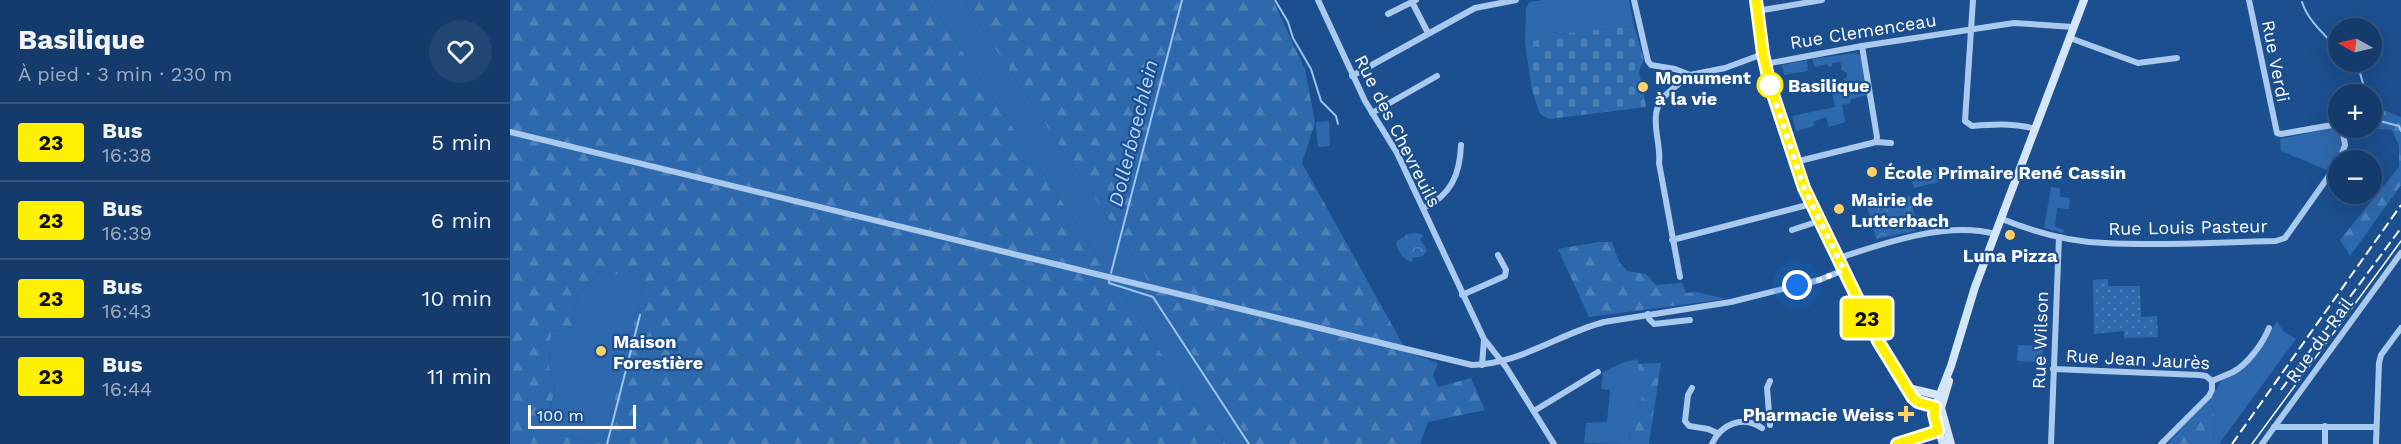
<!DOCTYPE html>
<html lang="fr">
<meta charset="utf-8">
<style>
body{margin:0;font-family:"Work Sans",sans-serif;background:#214673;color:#f1f3f6;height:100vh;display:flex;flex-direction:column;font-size:22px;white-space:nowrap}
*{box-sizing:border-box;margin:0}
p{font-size:20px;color:#9dadc1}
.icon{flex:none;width:33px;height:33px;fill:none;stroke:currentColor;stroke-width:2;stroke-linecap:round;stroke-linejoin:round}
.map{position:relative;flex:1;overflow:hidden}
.side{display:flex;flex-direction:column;background:#143b6b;width:510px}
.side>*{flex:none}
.badge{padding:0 12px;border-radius:4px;font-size:21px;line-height:39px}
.needle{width:39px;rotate:278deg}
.controls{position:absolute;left:1818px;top:18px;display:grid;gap:12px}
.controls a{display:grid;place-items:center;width:54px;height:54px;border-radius:50%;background:#143b6b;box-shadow:0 6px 24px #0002,0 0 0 2px #33557e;font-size:30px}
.scale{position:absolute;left:18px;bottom:15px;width:108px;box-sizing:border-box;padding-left:6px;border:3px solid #fff;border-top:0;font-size:16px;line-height:21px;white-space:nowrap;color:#fff;-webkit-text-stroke:4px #1b4f8f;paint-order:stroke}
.you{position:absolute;width:30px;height:30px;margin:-15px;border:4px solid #fff;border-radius:50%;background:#1a73e8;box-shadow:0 0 0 9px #1a73e833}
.map>.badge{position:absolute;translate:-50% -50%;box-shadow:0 0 0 3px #fff}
.round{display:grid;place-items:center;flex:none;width:63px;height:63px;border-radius:32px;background:#214673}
.summary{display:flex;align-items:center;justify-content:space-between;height:102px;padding:0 18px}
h1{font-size:28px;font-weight:700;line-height:45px}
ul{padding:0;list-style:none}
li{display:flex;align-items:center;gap:18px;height:78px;padding:0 18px;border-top:2px solid #33557e}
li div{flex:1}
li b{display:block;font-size:22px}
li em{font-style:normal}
li .badge{min-width:66px;font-weight:700;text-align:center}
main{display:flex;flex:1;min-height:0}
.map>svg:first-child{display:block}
.grass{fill:#2e69ad}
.forest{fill:url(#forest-firs);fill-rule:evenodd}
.cemetery{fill:url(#cemetery-stones)}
.park{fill:url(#park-crowns)}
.garden{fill:url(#garden-dots)}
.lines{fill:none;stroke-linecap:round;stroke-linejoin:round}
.stream{stroke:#9cc4f0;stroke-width:2}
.minor{stroke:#a9c9ee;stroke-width:6}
.secondary{stroke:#d6e6fa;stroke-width:8}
.tram{stroke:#fff;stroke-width:1.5}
.rail{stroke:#fff;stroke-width:2;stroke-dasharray:10 4.5;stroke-linecap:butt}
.line-casing{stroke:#fff;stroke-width:14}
.line{stroke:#fff100;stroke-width:9}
.walk{stroke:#fff;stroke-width:6;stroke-dasharray:0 10.8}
.stop-dot{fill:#fff;stroke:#fff100;stroke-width:3}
.poi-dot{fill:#ffd166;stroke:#1b4f8f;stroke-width:2}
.labels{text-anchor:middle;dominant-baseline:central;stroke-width:4.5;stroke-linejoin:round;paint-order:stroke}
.street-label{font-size:18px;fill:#fff;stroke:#1b4f8f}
.poi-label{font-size:18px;font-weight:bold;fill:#fff;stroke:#1b4f8f;text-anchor:start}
.stop-label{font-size:18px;font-weight:bold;fill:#fff;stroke:#1b4f8f;text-anchor:start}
.water-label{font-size:20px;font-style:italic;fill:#b5d3f5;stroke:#1b4f8f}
</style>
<main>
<section class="side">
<div class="summary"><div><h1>Basilique</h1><p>À pied · 3 min · 230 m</p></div><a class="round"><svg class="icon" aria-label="heart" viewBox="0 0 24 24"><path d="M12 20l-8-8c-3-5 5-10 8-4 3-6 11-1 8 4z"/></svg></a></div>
<ul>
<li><span class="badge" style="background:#fff100;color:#111">23</span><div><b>Bus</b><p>16:38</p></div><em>5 min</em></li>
<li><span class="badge" style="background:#fff100;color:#111">23</span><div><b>Bus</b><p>16:39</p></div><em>6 min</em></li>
<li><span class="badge" style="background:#fff100;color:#111">23</span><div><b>Bus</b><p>16:43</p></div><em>10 min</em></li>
<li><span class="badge" style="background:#fff100;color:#111">23</span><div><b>Bus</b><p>16:44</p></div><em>11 min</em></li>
</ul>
</section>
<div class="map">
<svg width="1891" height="444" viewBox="0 0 1891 444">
<defs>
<pattern id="forest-firs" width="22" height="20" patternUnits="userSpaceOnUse" patternTransform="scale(1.5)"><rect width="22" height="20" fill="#2e69ad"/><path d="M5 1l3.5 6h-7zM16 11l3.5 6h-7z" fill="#4d80b9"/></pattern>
<pattern id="cemetery-stones" width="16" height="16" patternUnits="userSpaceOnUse" patternTransform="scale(1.5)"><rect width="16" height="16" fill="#2e69ad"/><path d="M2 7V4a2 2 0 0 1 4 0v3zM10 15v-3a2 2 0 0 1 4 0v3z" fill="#4d80b9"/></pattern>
<pattern id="park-crowns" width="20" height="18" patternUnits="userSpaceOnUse" patternTransform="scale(1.5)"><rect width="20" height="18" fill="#2e69ad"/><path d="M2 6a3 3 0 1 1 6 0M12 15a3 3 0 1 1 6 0" fill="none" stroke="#4d80b9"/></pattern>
<pattern id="garden-dots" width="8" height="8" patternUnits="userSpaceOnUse" patternTransform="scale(1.5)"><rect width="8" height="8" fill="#2e69ad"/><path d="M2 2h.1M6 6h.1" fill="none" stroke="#4d80b9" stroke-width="1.8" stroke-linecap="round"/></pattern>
</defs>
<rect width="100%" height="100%" fill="#1b4f8f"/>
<g class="grass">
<polygon points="418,0 453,0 632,269 643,294 742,444 716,444 682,402 583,248"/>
<polygon points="1033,0 1119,0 1124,26 1058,33 1015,43 1016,9 1019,2"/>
<polygon points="1345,53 1351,56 1359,95 1341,99 1340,103 1332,105 1335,122 1319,127 1316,117 1303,122 1304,126 1286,131 1282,116 1325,107 1322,92 1338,87 1337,81 1333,80 1337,77 1337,73 1331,70 1332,66 1330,62 1322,63 1322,66 1319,67 1317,64 1305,67 1302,59"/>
<polygon points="1297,60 1298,71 1274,75 1272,65"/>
<polygon points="819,121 820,146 808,147 806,122"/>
<polygon points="1825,127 1829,130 1832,151 1819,171 1771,151 1770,139"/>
<polygon points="1425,168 1429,182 1404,188 1400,175"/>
<polygon points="1541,187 1550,188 1550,197 1560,198 1559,209 1547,208 1545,227 1554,230 1553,233 1534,228"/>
<polygon points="89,273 136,277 93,444 35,432 45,388 39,366 41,332 62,327 67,294"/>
<polygon points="1767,321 1773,331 1786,339 1709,444 1700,444 1703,441 1705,420 1700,399 1712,380 1750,347"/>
<polygon points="1508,345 1533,346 1532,362 1507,361"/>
<polygon points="1128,359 1132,398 1119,428 1120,444 1074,443 1076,423 1097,422 1100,390 1091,389 1093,372 1112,363"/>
</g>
<g class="forest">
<path d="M0,0h418l165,248 99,154 34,42h-716zM89,273l47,4 -43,167 -58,-12 10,-45 -6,-21 2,-34 21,-5 5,-33z"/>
<polygon points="453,0 763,0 795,69 805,123 792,163 897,352 928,363 923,375 928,387 961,378 975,410 918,422 910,444 742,444 643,294 632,269"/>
<path d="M1866,107l25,10v68l-51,71 -10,-16 59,-73v-21l-7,-16 -14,-1c-5,-9 -8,-13 -2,-22z"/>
<polygon points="1088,242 1102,242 1109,262 1117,271 1136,274 1146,285 1172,283 1176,293 1187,292 1216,299 1079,317 1048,249"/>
<polygon points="1151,363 1139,444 1120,444 1119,428 1132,398 1128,364"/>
<polygon points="1700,399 1705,420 1703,441 1700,444 1657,444"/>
</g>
<polygon class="cemetery" points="1124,26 1134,60 1129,71 1136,107 1039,119 1030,114 1022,90 1015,43 1058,33"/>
<g class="park">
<polygon points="1400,196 1407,226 1404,226 1405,231 1366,239 1357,207"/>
<path d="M906,233l6,1 1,2 -3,3 7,11 -4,6 -10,2 -1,4c-9,-2 -14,-10 -16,-20l11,-8z"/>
</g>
<polygon class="garden" points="1598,279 1598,286 1630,286 1631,317 1647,316 1648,337 1614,338 1614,331 1584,334 1583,280"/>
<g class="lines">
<g class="stream">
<polyline points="765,0 778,22 783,38 801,69 811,101 826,116 828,124"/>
<path d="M1792,2c6,19 23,33 36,47"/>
<polyline points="1835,62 1836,66 1850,73 1856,94"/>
<polyline points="1862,111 1866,120 1889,126 1891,131"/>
<polyline points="601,273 672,0"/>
<polyline points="599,281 599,283 643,297 739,444"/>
<polyline points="97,444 130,315"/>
</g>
<g class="minor">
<polyline points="808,0 855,101 887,153 974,339 996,367 1044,444"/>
<polyline points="1124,0 1138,61 1141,65 1165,69 1180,75 1215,68 1253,54"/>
<path d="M1463,0l-8,121 7,5c22,-2 42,-3 64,3"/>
<polyline points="1739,0 1767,133 1771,134 1828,124"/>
<polyline points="902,2 918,33"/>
<polyline points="1247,11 1312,0"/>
<polyline points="878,14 906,0"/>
<polyline points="1560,38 1628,63 1667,58"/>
<polyline points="1352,46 1367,137 1366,142"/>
<polyline points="1255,64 1352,46 1504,23 1564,27"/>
<polyline points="842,76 965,8 1006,0"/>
<polyline points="862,113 927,76"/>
<path d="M0,132l962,233c51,-2 84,-30 132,-43l127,-20 88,-22 25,-10"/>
<polyline points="1830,160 1835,145 1832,128"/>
<polyline points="1285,162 1366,142 1381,143"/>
<path d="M913,208c28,-12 37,-34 38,-63"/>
<path d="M1492,219c32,13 68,23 103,24 57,3 115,-1 171,-2l9,-3 53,-75"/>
<polyline points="1282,230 1309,221"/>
<polyline points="1162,240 1301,204"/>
<path d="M1329,258c45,-15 109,-37 156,-24"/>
<path d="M1170,277l-21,-114c2,-16 -5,-32 -3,-48 1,-18 22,-30 34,-40"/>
<polyline points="952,295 995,276 996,270 988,255"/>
<polyline points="1138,314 1139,319 1144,324 1180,320"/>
<polyline points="972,365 974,340"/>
<path d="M1543,369l146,6 7,1 6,5c7,-3 14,-6 21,-9 15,-8 30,-29 36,-44"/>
<polyline points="1182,388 1178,395 1175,421 1179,426 1198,429 1207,433"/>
<polyline points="1024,411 1088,372"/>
<polyline points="1260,425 1257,388 1260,381"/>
<polyline points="1815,426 1815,444"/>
<polyline points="1764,427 1866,427"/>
<path d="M1202,444c9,-20 30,-29 50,-16"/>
<polyline points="1387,444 1432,429"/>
<polyline points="1541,444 1549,237"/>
<polyline points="1651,444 1699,396 1702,390 1702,381"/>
<polyline points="1752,444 1891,253"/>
<polyline points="1866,444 1869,363 1871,355 1891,328"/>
</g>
<g class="secondary">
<polyline points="1246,0 1253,54 1260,85 1301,204 1379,362 1403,398 1412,403 1431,408"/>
<polyline points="1439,381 1431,408 1441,444"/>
<polyline points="1398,388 1432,396"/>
<polyline points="1433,444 1424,414 1425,407 1441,366 1465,287 1574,0"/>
</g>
<polyline class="tram" points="1742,444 1891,241"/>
<g class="rail">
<polyline points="1771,390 1891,228"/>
<polyline points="1722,444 1891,205"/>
</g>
</g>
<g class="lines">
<g class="line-casing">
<polyline id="line" points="1246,0 1253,54 1260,85 1294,188 1368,341 1403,398 1408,402 1425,407 1424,414 1428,431 1387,444"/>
</g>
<use href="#line" class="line"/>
<polyline class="walk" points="1260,85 1294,188 1334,270 1309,280 1287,285"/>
</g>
<circle class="stop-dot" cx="1260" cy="85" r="12"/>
<g class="poi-dot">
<circle cx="1133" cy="87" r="6"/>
<circle cx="1362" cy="172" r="6"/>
<circle cx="1329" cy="209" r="6"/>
<circle cx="1500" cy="235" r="6"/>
<circle cx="91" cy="351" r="6"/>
<path d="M1393 405h6v6h6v6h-6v6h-6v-6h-6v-6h6z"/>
</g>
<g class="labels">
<g class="street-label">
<text transform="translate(1353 31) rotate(-9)">Rue Clemenceau</text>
<text transform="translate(1766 61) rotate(79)">Rue Verdi</text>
<text transform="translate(888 131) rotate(63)">Rue des Chevreuils</text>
<text transform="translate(1678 227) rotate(-1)">Rue Louis Pasteur</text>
<text transform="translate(1530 340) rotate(-88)">Rue Wilson</text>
<text transform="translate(1809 340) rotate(-54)">Rue du Rail</text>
<text transform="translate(1628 359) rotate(3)">Rue Jean Jaurès</text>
</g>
<g class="poi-label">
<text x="1145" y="77">Monument<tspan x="1145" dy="21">à la vie</tspan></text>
<text x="1374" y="172">École Primaire René Cassin</text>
<text x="1341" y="199">Mairie de<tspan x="1341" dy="21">Lutterbach</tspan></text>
<text x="1500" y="255" text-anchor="middle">Luna Pizza</text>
<text x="103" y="341">Maison<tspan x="103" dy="21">Forestière</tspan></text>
<text x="1384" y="414" text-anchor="end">Pharmacie Weiss</text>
</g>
<g class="stop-label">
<text x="1278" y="85">Basilique</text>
</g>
<g class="water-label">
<text transform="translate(623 133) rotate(-76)">Dollerbaechlein</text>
</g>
</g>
</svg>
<div class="controls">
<a><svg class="needle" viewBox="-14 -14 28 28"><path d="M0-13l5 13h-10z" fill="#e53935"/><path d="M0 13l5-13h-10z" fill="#9dadc1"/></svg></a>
<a>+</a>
<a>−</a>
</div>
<div class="scale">100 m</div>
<div class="you" style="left:1287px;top:285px"></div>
<b class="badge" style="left:1357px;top:318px;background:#fff100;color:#111">23</b>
</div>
</main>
